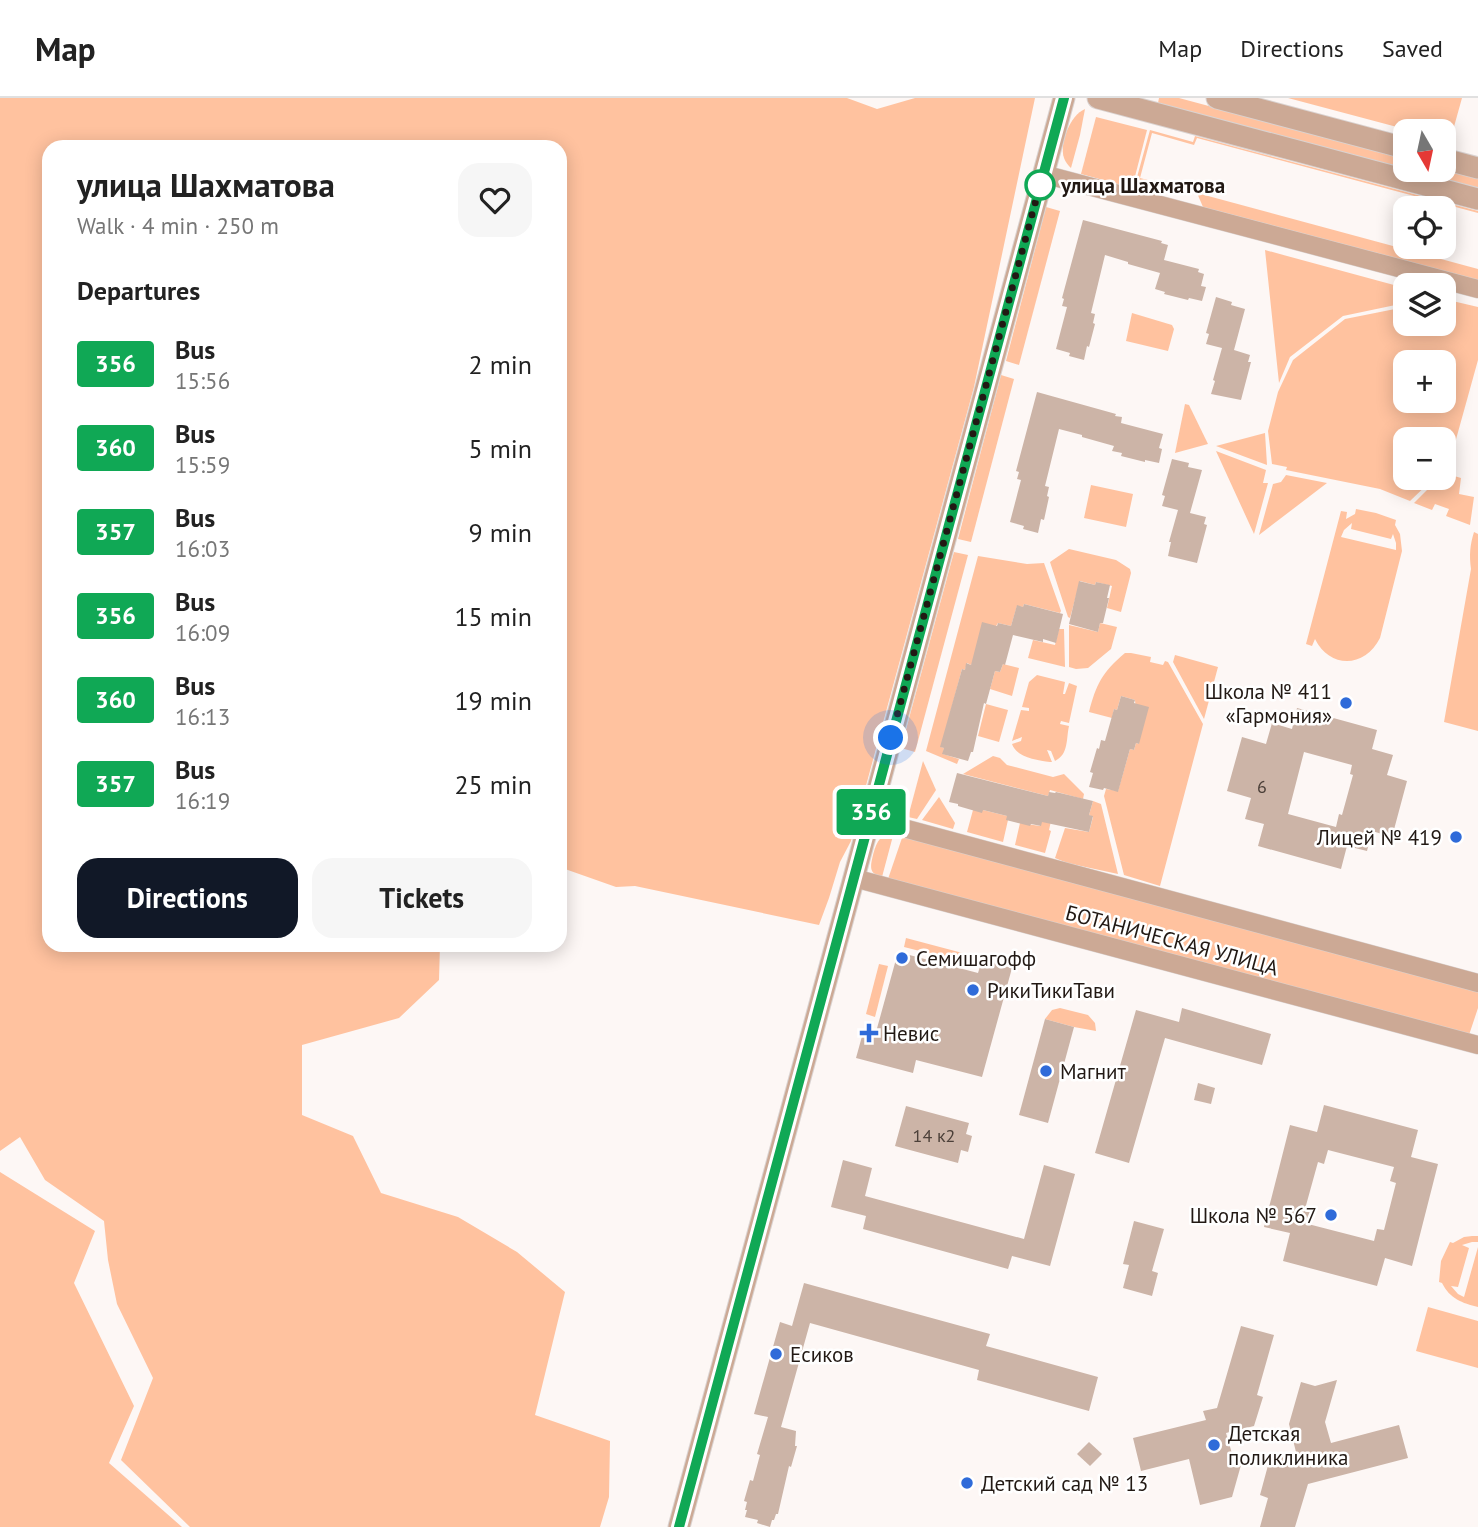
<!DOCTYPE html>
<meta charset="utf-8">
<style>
body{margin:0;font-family:"PT Sans",sans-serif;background:#f6f6f6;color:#222;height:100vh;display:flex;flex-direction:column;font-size:26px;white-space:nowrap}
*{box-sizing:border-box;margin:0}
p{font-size:23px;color:#767676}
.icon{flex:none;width:38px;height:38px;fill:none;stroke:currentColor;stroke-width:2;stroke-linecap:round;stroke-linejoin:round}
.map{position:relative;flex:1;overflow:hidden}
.drawer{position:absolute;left:42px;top:42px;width:525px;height:812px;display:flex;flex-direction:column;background:#fff;border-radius:21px;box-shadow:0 4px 18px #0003}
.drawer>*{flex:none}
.badge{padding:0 14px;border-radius:5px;font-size:24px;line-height:46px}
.needle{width:46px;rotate:171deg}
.tools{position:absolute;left:1393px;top:21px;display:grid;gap:14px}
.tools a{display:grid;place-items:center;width:63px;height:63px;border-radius:14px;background:#fff;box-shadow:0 4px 18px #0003;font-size:35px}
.you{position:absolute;width:35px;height:35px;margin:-18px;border:5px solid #fff;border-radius:50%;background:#1a73e8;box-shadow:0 0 0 10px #1a73e833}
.map>.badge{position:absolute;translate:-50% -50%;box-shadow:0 0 0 4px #fff}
h2{padding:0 35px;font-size:26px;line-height:63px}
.round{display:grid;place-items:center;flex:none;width:74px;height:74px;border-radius:21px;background:#f6f6f6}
.overview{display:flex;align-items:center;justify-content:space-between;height:119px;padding:0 35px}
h1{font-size:33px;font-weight:700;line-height:52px}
.cta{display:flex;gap:14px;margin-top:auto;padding:14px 35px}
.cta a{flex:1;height:80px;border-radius:21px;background:#111827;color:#fff;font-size:28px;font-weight:700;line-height:80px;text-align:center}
.cta a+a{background:#f6f6f6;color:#222}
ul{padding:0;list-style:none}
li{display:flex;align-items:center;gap:21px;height:84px;padding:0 35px}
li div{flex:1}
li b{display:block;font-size:26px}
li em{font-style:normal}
li .badge{min-width:77px;font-weight:700;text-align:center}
header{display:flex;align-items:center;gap:42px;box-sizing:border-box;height:98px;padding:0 35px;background:#fff;border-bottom:2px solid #e0e0e0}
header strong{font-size:33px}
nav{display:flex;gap:38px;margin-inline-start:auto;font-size:24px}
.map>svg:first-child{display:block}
.green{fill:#ffc29f;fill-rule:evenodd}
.building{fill:#ccb4a7;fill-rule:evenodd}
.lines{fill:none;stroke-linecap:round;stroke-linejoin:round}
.minor-casing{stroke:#dad3d1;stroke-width:19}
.tertiary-casing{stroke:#dad3d1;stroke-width:23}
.minor{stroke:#cca995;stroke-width:18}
.tertiary{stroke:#cca995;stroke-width:21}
.line-casing{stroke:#fff;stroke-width:16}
.line{stroke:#10a855;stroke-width:10}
.walk{stroke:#221914;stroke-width:7;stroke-dasharray:0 12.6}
.stop-dot{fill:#fff;stroke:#10a855;stroke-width:3.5}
.poi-dot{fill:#2f6bd9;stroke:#fff;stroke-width:2.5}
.labels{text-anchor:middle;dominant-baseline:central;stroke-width:5;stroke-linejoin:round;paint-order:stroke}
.number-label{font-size:18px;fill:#4c4039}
.stop-label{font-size:21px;font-weight:bold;fill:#221914;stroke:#fff;text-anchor:start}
.poi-label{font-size:21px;fill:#221914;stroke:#fff;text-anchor:start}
.street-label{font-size:21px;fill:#221914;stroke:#fff}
</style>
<header>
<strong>Map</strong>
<nav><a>Map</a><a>Directions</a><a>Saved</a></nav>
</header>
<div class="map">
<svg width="1478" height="1429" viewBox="0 0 1478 1429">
<rect width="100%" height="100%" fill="#fdf7f5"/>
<g class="green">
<polygon points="0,0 847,0 877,11 915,0 1035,0 974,289 851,743 840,764 829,800 819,827 635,788 616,789 565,771 560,763 560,49 49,49 49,847 440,847 439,882 399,920 302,947 302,1017 353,1038 381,1095 458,1119 517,1154 565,1194 535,1317 610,1343 609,1399 600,1429 190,1429 121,1362 153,1280 117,1206 108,1162 104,1123 45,1082 20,1039 0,1053"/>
<polygon points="1159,0 1179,0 1405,61 1405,72 1444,71 1478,80 1478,91 1158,5"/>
<polygon points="1288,0 1462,0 1450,43 1444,41 1444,33 1412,33"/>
<path d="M1085,11l-5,26 -9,33c-3,-3 -5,-5 -7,-10 -5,-14 6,-43 21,-49z"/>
<polygon points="1096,19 1147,32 1132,90 1081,76"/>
<polygon points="1150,32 1193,44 1195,38 1478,113 1478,115 1197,40 1194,47 1152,35 1140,80 1155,84 1152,95 1134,90"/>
<polygon points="1197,95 1478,171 1478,182 1203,109"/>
<polygon points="1046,109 1060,113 1019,267 1006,263"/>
<polygon points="1265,152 1405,190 1405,205 1343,218 1290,259 1279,285"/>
<path d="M1444,201l34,8v53l-28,101 -6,7v-29h-39v39h29l-24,23 -30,-12 -94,-19 1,-3 -15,-3 -4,-33 10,-39 15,-32 52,-41 60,-12v17h39zM1405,264h39v39h-39z"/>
<polygon points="1132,215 1172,227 1174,231 1168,253 1126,243"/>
<polygon points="1001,277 1014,281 971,444 958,441"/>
<polygon points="1185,306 1189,307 1208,346 1175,355"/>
<polygon points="1265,335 1267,367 1216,348"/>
<polygon points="1216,353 1266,372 1263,385 1268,385 1254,436"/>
<polygon points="1454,365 1451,377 1461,380 1459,396 1474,399 1470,427 1446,418 1449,411 1435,406 1432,412 1414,405 1439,380 1444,380 1444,375"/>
<polygon points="1286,377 1327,385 1259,437 1273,386 1281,384"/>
<polygon points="1091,387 1133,396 1126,429 1084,420"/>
<path d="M1356,411l20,4 20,7 -1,5 5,9 2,17 -22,87c-15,30 -50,31 -65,1l-3,7 -6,-2 35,-133 6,1 -1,7 9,-5zM1352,425l-1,6 40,10 2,-5 3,9v7l-55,-13 3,-7z"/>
<path d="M1474,434l4,2v197l-34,-9 27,-153c-2,-14 -1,-24 3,-37z"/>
<polygon points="1069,451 1116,462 1130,471 1131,475 1121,514 1107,510 1112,488 1096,484 1095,487 1080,483 1070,520 1068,519 1050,464"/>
<polygon points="954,454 968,457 915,654 901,650"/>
<polygon points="978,458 1027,466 1044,465 1061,513 1060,515 1024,506 1023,509 1017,508 1011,528 998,525 971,567 967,565 965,572 962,571 941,649 944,650 943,656 959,661 957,666 926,653"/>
<polygon points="1100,525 1117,529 1111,551 1088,570 1076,571 1069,569 1069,527 1098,534"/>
<polygon points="1059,531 1064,531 1065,569 1028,560 1033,542 1055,547"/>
<path d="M1125,555h6l20,4 -1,5 13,3 2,-4 3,1 35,62 -43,162 -36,-11 -20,-79 2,-7 12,2 12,-42 4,1 2,-7 3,1 -4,-44 -14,-4 -4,14 -3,-1 -2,9 -23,-6c7,-27 13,-40 36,-59z"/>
<polygon points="1175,557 1218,569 1204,621 1173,564"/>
<polygon points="1003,566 1019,570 1012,598 990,591 995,573 1000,574"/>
<path d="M1037,577l28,7 -2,12h2l4,-11 8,3 -8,37 -8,-2 -1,3 9,2c-3,13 0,28 -14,35l-4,-10 -4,-1 5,12h-2c-13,-2 -33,-4 -38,-18l9,-3 1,-4 -10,4 9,-31 8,1v-3l-7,-1 7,-25z"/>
<polygon points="986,606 1008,612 999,644 978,638"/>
<polygon points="993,658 1000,660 1007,667 1053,679 1064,676 1084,696 1083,701 1050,692 1048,698 963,676"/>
<polygon points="923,663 936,692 917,721 908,719"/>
<polygon points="939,699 955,725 953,731 922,722"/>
<polygon points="1093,703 1101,706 1118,776 1067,765 1055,760 1065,730 1089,734 1093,719 1089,717"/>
<polygon points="973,712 983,712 1007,718 1008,722 1003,744 967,734"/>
<polygon points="1042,721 1051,723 1049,732 1051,733 1045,755 1015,747 1020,725 1040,728"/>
<path d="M894,734l-12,45c-13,-3 -12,-10 -9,-22 3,-12 7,-21 21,-23z"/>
<polygon points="903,737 1478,892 1478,910 1469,937 888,781"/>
<polygon points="906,840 970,857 967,865 904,849"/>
<polygon points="879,866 888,868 875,919 866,916"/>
<polygon points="1060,910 1088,917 1095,925 1096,933 1074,929 1045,921 1052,912"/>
<polygon points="0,1074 95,1133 74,1185 134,1308 109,1365 182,1429 0,1429"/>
<path d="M1472,1138h6v6h-6l-10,3 7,3 -11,39 -7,-1 7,8 6,3 14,-50v60c-16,-4 -28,-8 -36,-24l-3,-1 2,-21 9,-19 3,1 11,-6z"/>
<polygon points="1428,1209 1478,1223 1478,1270 1416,1253"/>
</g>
<g class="building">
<polygon points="1083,122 1162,143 1161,145 1168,147 1164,162 1199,171 1198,174 1204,176 1201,188 1206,189 1202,203 1189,200 1188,202 1164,196 1165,194 1155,191 1160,175 1128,166 1128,164 1105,157 1091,215 1095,216 1093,225 1095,226 1089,249 1087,248 1084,262 1069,258 1070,255 1056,251 1067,209 1062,208 1064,201 1062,200"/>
<polygon points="1216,199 1232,204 1231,207 1245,211 1234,252 1250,257 1248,264 1251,264 1241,302 1211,296 1215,283 1213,282 1222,250 1206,246 1209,236 1206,235"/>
<polygon points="1037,294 1116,316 1115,318 1122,319 1121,325 1163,336 1159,350 1162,351 1159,365 1145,362 1145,364 1121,358 1122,355 1112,353 1114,348 1082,339 1082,337 1059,331 1045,388 1049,389 1047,398 1049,399 1044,422 1041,421 1038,435 1023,431 1024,428 1010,424 1021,382 1017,381 1019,374 1016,373"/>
<polygon points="1172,361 1189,365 1188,369 1202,372 1190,415 1206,419 1204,426 1207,427 1197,465 1168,458 1171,444 1169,444 1178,412 1162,408 1165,398 1162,397"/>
<polygon points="1079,483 1095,487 1096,484 1110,487 1107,500 1109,500 1103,525 1100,525 1098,534 1069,526"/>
<polygon points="1024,506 1063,516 1056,545 1043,541 1043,544 1013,537 1005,567 1003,566 1000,574 995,573 986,606 984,605 973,654 971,654 968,663 942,656 944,650 940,649 962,571 965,572 966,565 971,567 982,524 997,528 998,525 1011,528 1017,507 1023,509"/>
<polygon points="1121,598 1135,602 1134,605 1149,609 1139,646 1136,645 1134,652 1130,651 1118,694 1104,690 1103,692 1089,689 1093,675 1090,674 1097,650 1099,651 1101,642 1105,643 1114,611 1117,612"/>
<path d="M1297,610l80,22 -5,19 21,6 -6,20 20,6 -15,56 -20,-6 -5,20 -20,-5 -6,23 -83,-23 6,-22 -19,-5 6,-21 -24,-7 15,-54 24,7 6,-21 20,6zM1304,654l48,13 -2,9 3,1 -11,40 -3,-1 -3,13 -48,-13z"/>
<polygon points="957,675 1048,698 1049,694 1055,695 1056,694 1093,703 1089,717 1093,718 1089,734 1042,724 1041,728 1031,726 1030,728 1006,722 1007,718 983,712 982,715 958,708 958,706 949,704"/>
<polygon points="898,854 978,875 982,862 1012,870 982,979 916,962 913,975 856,960 864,931 876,934"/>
<polygon points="1182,910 1271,936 1262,967 1165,940 1129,1065 1095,1055 1136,912 1179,924"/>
<polygon points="1045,921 1074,929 1048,1025 1019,1017"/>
<polygon points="1198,985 1215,990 1211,1006 1194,1002"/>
<path d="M1324,1007l94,25 -7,27 27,7 -26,102 -27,-8 -8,28 -94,-25 7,-28 -26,-6 26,-102 27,7zM1328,1052l66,17 -4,14 6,2 -12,47 -7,-1 -3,12 -66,-17 4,-13 -7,-2 13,-47 6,2z"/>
<polygon points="906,1008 969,1025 966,1036 972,1038 968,1054 961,1052 958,1065 895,1048"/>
<polygon points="843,1062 872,1070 865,1098 1024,1141 1044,1067 1075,1076 1050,1168 1012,1158 1008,1171 863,1131 866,1118 831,1109"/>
<polygon points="1134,1123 1164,1131 1152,1173 1158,1175 1152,1198 1123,1190 1129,1167 1123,1166"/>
<polygon points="804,1185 990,1236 986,1248 1098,1279 1089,1313 977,1282 979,1272 810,1225 781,1329 796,1333 795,1348 797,1348 791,1369 789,1368 778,1416 776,1416 774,1422 772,1422 770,1429 757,1425 758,1422 745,1419 747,1412 745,1412 747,1404 744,1403 750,1382 753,1383 760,1357 757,1356 768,1319 754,1316 780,1224 792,1228"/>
<polygon points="1241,1228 1274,1237 1257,1297 1263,1299 1254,1328 1226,1335 1233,1359 1241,1367 1232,1399 1200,1407 1189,1361 1141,1373 1133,1340 1206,1322 1203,1313 1217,1310"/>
<polygon points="1337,1282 1325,1324 1331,1345 1399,1327 1408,1360 1308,1386 1295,1429 1260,1429 1268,1400 1260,1397 1270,1360 1296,1354 1289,1326 1301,1284 1315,1288"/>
<polygon points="1089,1344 1102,1356 1090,1368 1077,1356"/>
</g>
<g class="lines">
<g class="minor-casing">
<g id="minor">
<polyline points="1043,76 1478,191"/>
<polyline points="870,721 1478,885"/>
<polyline points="854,780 1478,947"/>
</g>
</g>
<g class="tertiary-casing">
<g id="tertiary">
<polyline points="1098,0 1478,101"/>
<polyline points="1217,0 1405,50"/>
<polyline points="1444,61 1478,70"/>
<polyline points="679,1429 1064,0"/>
</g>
</g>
<use href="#minor" class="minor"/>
<use href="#tertiary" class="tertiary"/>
</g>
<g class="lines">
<g class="line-casing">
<polyline id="line" points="679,1429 1064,0"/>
</g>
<use href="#line" class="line"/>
<polyline class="walk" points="891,640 1040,87"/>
</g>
<circle class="stop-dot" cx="1040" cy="87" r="14"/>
<g class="poi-dot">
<circle cx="1346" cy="605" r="7"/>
<circle cx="1456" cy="739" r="7"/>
<circle cx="902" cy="860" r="7"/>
<circle cx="973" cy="892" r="7"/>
<path d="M865.5 924.5h7v7h7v7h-7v7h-7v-7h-7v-7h7z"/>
<circle cx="1046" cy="973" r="7"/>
<circle cx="1331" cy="1117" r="7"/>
<circle cx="776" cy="1256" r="7"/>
<circle cx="1214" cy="1347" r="7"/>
<circle cx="967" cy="1385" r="7"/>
</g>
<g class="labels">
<g class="number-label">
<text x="1262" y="688">6</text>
<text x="934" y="1037">14 к2</text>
</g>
<g class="stop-label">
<text x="1061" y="87">улица Шахматова</text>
</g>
<g class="poi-label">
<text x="1332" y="593" text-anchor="end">Школа № 411<tspan x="1332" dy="24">«Гармония»</tspan></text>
<text x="1442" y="739" text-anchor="end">Лицей № 419</text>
<text x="916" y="860">Семишагофф</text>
<text x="987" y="892">РикиТикиТави</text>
<text x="883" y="935">Невис</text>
<text x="1060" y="973">Магнит</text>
<text x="1317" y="1117" text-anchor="end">Школа № 567</text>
<text x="790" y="1256">Есиков</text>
<text x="1228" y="1335">Детская<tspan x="1228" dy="24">поликлиника</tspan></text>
<text x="981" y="1385">Детский сад № 13</text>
</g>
<g class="street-label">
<text transform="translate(1172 842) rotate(15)">БОТАНИЧЕСКАЯ УЛИЦА</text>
</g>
</g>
</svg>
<div class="tools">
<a><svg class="needle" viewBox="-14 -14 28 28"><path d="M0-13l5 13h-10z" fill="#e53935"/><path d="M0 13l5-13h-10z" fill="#767676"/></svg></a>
<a><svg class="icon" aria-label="locate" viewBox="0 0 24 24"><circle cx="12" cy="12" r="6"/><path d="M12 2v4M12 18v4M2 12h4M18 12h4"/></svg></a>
<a><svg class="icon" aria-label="layers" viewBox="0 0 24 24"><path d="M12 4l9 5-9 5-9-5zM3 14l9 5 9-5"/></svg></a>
<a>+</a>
<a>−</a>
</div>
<div class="you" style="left:891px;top:640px"></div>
<b class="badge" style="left:871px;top:714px;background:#10a855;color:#fff">356</b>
<section class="drawer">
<div class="overview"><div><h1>улица Шахматова</h1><p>Walk · 4 min · 250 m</p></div><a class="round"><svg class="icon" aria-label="heart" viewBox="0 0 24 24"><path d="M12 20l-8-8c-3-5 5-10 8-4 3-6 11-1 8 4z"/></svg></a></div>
<h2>Departures</h2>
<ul>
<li><span class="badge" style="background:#10a855;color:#fff">356</span><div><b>Bus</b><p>15:56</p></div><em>2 min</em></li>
<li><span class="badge" style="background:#10a855;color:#fff">360</span><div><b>Bus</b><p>15:59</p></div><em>5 min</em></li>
<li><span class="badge" style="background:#10a855;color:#fff">357</span><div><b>Bus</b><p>16:03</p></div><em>9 min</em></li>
<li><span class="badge" style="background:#10a855;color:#fff">356</span><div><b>Bus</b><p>16:09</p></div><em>15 min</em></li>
<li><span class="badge" style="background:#10a855;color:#fff">360</span><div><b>Bus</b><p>16:13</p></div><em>19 min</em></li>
<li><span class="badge" style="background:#10a855;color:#fff">357</span><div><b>Bus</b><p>16:19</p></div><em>25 min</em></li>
</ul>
<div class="cta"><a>Directions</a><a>Tickets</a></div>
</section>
</div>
